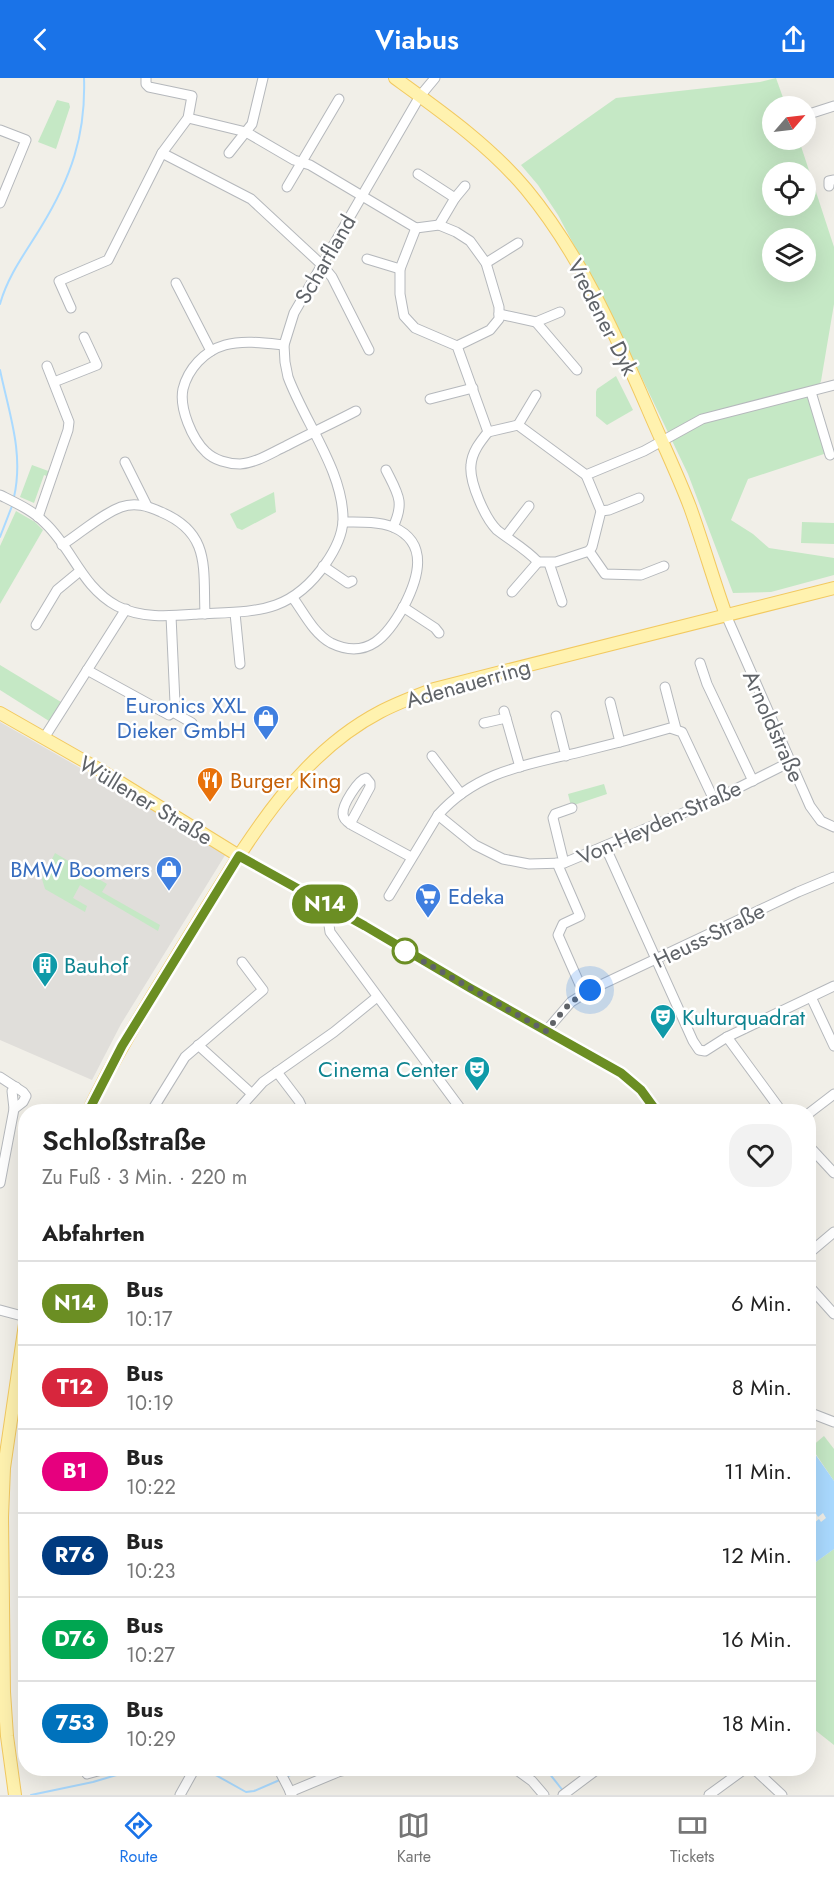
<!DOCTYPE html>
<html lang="de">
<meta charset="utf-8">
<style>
body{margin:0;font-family:Jost,sans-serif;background:#f2f2f2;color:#222;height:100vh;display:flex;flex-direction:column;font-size:22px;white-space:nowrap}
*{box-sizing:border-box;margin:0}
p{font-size:20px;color:#767676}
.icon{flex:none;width:33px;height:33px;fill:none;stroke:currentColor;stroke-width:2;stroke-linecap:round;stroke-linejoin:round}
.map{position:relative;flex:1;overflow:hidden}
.panel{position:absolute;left:18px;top:1026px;width:798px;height:672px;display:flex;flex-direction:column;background:#fff;border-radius:24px;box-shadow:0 6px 24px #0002}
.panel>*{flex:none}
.badge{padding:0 12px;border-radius:20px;font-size:21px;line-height:39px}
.needle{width:39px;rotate:62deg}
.controls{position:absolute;left:762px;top:18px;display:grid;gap:12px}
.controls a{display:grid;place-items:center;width:54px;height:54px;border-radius:50%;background:#fff;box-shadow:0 6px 24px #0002;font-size:30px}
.you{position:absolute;width:30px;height:30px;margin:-15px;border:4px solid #fff;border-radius:50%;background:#1a73e8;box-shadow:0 0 0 9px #1a73e833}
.map>.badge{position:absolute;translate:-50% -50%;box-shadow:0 0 0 3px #fff}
h2{padding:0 24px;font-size:22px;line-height:54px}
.round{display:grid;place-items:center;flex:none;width:63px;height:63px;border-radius:24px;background:#f2f2f2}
.headline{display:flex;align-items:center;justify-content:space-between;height:102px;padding:0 24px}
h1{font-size:28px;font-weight:600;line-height:45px}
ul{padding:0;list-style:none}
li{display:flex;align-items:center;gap:18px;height:84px;padding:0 24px;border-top:2px solid #e0e0e0}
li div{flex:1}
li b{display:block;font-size:22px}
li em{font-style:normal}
li .badge{min-width:66px;font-weight:700;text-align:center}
header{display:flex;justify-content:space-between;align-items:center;height:78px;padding:0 24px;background:#1a73e8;color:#fff;font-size:27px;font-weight:600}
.menu{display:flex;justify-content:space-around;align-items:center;height:84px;border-top:2px solid #e0e0e0;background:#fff;font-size:16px;color:#767676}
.menu a{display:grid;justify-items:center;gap:3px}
.menu .selected{color:#1a73e8}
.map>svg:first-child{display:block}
.industrial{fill:#e0deda}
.green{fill:#c5e8c5;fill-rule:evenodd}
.water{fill:#aadaff}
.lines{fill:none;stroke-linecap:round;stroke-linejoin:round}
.stream{stroke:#aadaff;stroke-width:2}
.minor-casing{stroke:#b5b8bc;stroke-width:11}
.major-casing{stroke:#f2c960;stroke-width:14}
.minor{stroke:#fff;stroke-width:9}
.major{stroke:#fff2af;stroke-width:12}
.line-casing{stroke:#fff;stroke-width:14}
.line{stroke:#6b8e23;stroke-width:9}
.walk{stroke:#5f6368;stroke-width:6;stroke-dasharray:0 10.8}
.stop-dot{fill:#fff;stroke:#6b8e23;stroke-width:3}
.labels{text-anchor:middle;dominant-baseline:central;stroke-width:5;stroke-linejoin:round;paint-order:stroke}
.street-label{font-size:22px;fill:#5f6368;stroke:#fff}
.shop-label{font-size:22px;fill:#366cbe;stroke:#fff;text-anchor:end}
.food-label{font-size:22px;fill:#c56008;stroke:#fff;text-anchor:start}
.culture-label{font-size:22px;fill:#0d838f;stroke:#fff;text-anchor:start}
</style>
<header><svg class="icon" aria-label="back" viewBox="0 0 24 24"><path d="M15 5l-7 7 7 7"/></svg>Viabus<svg class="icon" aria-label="share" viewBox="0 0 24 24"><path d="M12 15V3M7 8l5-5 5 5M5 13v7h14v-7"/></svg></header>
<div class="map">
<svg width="834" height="1717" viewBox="0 0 834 1717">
<rect width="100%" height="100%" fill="#f1efe8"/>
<polygon class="industrial" points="0,644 227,774 121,946 92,1002 0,962"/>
<g class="green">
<path d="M776,0l10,28h-14v34h27l35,107v57l-13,77 -7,16 13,56 -79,26 -17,41 22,14 16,14 65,10v17l-63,17 -38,1 -45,-119 -72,-150 -58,-109 -20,-30 -17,-20 95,-67 144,-16zM772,94h34v34h-34zM772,160h34v34h-34z"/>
<polygon points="57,22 69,25 70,29 56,71 38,64"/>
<polygon points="616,298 633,332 607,347 596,338 596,314 597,311"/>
<polygon points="32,387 51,394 49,399 44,397 34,425 20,419"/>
<polygon points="274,414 276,434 242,452 237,450 230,436"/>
<polygon points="16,433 35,444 43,452 0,526 0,468"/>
<polygon points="802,444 834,445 834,466 801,465"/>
<polygon points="0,587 61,624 49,643 0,612"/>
<polygon points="604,706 607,716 571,728 568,716"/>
<polygon points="55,775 107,806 102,814 160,847 158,853 80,807 73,820 87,828 85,834 45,811 42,801"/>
<polygon points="824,1358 834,1371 834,1403 811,1369"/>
<polygon points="25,1362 25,1489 19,1404"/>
<polygon points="834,1471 834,1667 815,1652 808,1656 809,1489"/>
</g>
<polygon class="water" points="808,1366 834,1403 834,1471 809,1489 809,1449 819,1441 821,1444 826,1440 823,1435 818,1439 809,1424"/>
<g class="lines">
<g class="stream">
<path d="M0,226c8,-29 26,-52 41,-77 30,-49 45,-92 43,-149"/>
<path d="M0,292c9,43 24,83 14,127"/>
<polyline points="0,459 12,428"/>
<polyline points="203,1690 246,1714 254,1713 282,1701"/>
<polyline points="545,1690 564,1714"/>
<polyline points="287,1699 303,1690"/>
<polyline points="31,1717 93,1704 140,1690"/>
</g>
<g class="minor-casing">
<g id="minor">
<polyline points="806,37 834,28"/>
<polyline points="188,40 246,54 294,82 310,87 416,150 439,147 456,154 470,163 486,185 499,229 499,241 490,252 457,268"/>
<polyline points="0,52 26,62 0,125"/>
<polyline points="162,75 251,121 322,187 332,199 369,272"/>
<polyline points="229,75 252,46 263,0"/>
<polyline points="418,96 455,120 439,147"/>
<polyline points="829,108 829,103 834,102"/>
<polyline points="287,109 339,21"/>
<polyline points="455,120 465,108"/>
<path d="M416,150l-16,41v25l4,22 11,12 42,18 31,86c-8,10 -16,20 -17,33 -2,17 14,53 26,65 14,11 29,19 41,32l-26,30"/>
<polyline points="367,181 400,191"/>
<polyline points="486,185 518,165"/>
<polyline points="176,205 211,273"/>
<polyline points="71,230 59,203 108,182 162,75 188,40 192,18 149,9 146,6 146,0"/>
<polyline points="499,236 536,244 560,234"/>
<polyline points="536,244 577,292"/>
<path d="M284,267c-19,-2 -41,-5 -59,0 -21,6 -37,24 -42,44 -4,19 9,50 23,63 8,8 22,12 34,12 16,-1 31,-11 46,-18 23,-12 47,-23 70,-35"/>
<polyline points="54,304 97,287 84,259"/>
<polyline points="811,314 830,377"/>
<polyline points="430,321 473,310"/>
<polyline points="518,347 536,317"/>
<polyline points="488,354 518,347 586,397"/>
<polyline points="125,384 147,428"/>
<path d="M386,392c12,24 19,32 7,57"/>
<path d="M0,417c16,8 34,16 46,29 27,26 36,63 71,82 25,13 54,10 81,8 57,-3 92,1 128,-51 9,-13 16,-26 17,-42 1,-49 -38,-98 -55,-144l-3,-15 -1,-17 10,-32 126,-217 15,-18"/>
<polyline points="601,433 609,432 639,420"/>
<polyline points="38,439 68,352 69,344 47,288"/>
<polyline points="506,458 529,428"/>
<path d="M62,467c19,-12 38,-30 59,-38 14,-5 27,-1 40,5 50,21 42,56 44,102"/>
<polyline points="589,473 605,496 641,497 664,488"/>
<polyline points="538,484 556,484 589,473 592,469 601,433 586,397 644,373 702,341 834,307"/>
<polyline points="549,485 562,524"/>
<polyline points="323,488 348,505 352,503"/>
<path d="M293,520c11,15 21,36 38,45 37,18 57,-8 73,-37 14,-27 26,-63 -11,-79 -15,-6 -35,-5 -50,-5"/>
<polyline points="403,529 435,550 439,555"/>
<polyline points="235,535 240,586"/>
<polyline points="726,537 810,728 821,743 834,749"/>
<polyline points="36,547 57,512 80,493"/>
<polyline points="700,585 707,606 753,703"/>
<polyline points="87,592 169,637 173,634 175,625 171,538"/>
<polyline points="665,609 676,651"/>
<polyline points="610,624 620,664"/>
<polyline points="504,633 520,689"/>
<polyline points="173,634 192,645"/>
<polyline points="556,638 566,678"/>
<polyline points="484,645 506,640"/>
<polyline points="44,660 126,531"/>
<polyline points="432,678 461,716"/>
<polyline points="438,737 475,767 503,781 529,786 564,785 714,722 790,684"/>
<path d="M350,746l20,-37v-4l-4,-5c-8,2 -24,27 -23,36 0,5 4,8 9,11l59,32"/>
<polyline points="605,768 693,963 699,972 705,973 727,959 834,908"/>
<polyline points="239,778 365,848 457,903 621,995 641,1012 657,1034"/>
<polyline points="557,785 580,838 563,846 558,857 584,916"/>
<polyline points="564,785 553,740 555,736 572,730"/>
<path d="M389,818l49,-81c39,-44 88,-50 142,-63 30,-7 60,-15 90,-24l12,4 32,68"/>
<polyline points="333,830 328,840 330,854 463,1034"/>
<polyline points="811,919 834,968"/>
<polyline points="546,953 571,924 590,912 798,814 834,799"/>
<polyline points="727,959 782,1034"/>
<polyline points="198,967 251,1015"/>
<polyline points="277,994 299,1023 304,1034"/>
<polyline points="0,999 23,1014 26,1018 23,1024 14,1031 0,1105"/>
<polyline points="14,1031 12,1013 16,1009"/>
<polyline points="151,1034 185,979 263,912 242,884"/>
<polyline points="236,1034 263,1004 334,954 377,919"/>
<polyline points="808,1036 834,1016"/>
<polyline points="808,1067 834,1095"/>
<polyline points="808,1176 834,1154"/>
<polyline points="808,1207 834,1236"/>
<polyline points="0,1232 26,1239"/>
<polyline points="808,1334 834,1344"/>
<polyline points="83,1690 87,1696 109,1690"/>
<polyline points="278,1690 292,1717"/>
<polyline points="514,1690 532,1703 544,1717"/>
<polyline points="753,1690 782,1717"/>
<polyline points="290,1714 338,1694 353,1690"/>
<polyline points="180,1717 195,1690"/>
<polyline points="563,1717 599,1690"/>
<polyline points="709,1717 746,1690"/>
</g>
</g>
<g class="major-casing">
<g id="major">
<path d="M395,0c47,34 94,67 131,111 53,64 88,142 121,218 14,33 30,66 43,100 13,36 23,72 36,108"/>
<polyline points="0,635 100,692 239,778"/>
<path d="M88,1034c29,-61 65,-117 100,-174 52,-83 102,-179 192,-226 17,-9 36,-16 54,-23l400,-101"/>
<polyline points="15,1717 7,1658 4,1614 2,1439 4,1390 26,1239"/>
</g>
</g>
<use href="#minor" class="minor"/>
<use href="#major" class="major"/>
</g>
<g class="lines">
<g class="line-casing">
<polyline id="line" points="88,1034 122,968 239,778 365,848 470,910 621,995 641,1012 657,1034"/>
</g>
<use href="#line" class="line"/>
<polyline class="walk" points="405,873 546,953 571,924 590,912"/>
</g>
<defs>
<g id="shop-pin" transform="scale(1.35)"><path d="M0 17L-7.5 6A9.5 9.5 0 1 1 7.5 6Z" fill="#3f7fe0" stroke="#fff"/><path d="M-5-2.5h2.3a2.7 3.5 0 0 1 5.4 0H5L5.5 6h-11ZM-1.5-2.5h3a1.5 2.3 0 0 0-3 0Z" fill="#fff"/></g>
<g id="restaurant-pin" transform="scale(1.35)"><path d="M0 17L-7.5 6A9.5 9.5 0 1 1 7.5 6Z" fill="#e8710a" stroke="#fff"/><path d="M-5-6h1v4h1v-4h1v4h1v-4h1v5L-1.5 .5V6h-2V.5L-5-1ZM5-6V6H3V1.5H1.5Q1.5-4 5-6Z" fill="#fff"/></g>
<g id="supermarket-pin" transform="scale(1.35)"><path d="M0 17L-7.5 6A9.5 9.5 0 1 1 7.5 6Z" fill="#3f7fe0" stroke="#fff"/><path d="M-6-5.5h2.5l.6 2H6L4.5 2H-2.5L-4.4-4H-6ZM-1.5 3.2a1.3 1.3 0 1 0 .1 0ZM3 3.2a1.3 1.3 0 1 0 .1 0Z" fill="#fff"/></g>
<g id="building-pin" transform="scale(1.35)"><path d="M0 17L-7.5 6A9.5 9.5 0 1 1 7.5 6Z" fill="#0f9aa8" stroke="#fff"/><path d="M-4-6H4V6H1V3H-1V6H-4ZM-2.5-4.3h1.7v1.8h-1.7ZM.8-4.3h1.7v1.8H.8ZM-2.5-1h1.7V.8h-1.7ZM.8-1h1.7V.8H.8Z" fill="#fff"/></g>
<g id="theatre-pin" transform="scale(1.35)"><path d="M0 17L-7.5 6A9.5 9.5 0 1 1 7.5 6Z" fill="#0f9aa8" stroke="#fff"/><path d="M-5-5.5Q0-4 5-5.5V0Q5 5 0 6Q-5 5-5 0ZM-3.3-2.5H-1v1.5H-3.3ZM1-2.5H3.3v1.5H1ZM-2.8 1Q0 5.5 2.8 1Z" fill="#fff"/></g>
</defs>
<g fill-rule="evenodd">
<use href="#shop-pin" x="266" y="640"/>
<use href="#restaurant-pin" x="210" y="702"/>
<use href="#shop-pin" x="169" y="791"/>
<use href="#supermarket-pin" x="428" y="818"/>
<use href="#building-pin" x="45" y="887"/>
<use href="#theatre-pin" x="663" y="939"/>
<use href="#theatre-pin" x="477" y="991"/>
</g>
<circle class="stop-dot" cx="405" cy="873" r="12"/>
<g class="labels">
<g class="street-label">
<text transform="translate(325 181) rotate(-60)">Scharfland</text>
<text transform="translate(603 239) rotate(63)">Vredener Dyk</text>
<text transform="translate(468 605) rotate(-16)">Adenauerring</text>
<text transform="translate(774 648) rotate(66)">Arnoldstraße</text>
<text transform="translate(146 722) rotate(31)">Wüllener Straße</text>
<text transform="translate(659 744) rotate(-24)">Von-Heyden-Straße</text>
<text transform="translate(709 857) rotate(-26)">Heuss-Straße</text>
</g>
<g class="shop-label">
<text x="246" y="627">Euronics XXL<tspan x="246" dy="25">Dieker GmbH</tspan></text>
<text x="150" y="791">BMW Boomers</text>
<text x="448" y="818" text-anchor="start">Edeka</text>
</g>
<g class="food-label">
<text x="230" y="702">Burger King</text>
</g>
<g class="culture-label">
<text x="64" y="887">Bauhof</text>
<text x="682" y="939">Kulturquadrat</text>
<text x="458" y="991" text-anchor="end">Cinema Center</text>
</g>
</g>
</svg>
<div class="controls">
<a><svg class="needle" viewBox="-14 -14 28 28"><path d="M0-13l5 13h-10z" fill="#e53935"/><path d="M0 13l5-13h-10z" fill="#767676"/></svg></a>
<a><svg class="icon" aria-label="locate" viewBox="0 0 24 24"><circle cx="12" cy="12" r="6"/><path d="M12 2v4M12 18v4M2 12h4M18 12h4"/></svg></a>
<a><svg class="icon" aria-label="layers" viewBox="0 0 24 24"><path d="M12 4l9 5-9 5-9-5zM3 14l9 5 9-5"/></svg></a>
</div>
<div class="you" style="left:590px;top:912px"></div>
<b class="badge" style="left:325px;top:826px;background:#6b8e23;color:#fff">N14</b>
<section class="panel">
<div class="headline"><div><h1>Schloßstraße</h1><p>Zu Fuß · 3 Min. · 220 m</p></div><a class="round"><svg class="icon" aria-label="heart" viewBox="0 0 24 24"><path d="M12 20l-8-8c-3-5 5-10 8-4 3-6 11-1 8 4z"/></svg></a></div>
<h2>Abfahrten</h2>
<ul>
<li><span class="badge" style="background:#6b8e23;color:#fff">N14</span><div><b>Bus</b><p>10:17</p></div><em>6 Min.</em></li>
<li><span class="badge" style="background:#d7263d;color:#fff">T12</span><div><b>Bus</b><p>10:19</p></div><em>8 Min.</em></li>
<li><span class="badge" style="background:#e6007e;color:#fff">B1</span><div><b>Bus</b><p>10:22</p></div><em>11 Min.</em></li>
<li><span class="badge" style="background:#003b80;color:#fff">R76</span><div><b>Bus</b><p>10:23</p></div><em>12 Min.</em></li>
<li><span class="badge" style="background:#00a651;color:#fff">D76</span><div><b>Bus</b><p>10:27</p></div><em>16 Min.</em></li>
<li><span class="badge" style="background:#0072bc;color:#fff">753</span><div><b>Bus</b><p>10:29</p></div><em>18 Min.</em></li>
</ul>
</section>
</div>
<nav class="menu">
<a class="selected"><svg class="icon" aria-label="directions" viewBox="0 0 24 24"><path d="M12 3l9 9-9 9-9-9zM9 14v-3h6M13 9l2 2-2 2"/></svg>Route</a>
<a><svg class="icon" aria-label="map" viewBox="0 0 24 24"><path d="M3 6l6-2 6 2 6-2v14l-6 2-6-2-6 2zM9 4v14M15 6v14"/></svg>Karte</a>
<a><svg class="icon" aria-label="tickets" viewBox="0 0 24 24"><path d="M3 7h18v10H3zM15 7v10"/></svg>Tickets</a>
</nav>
